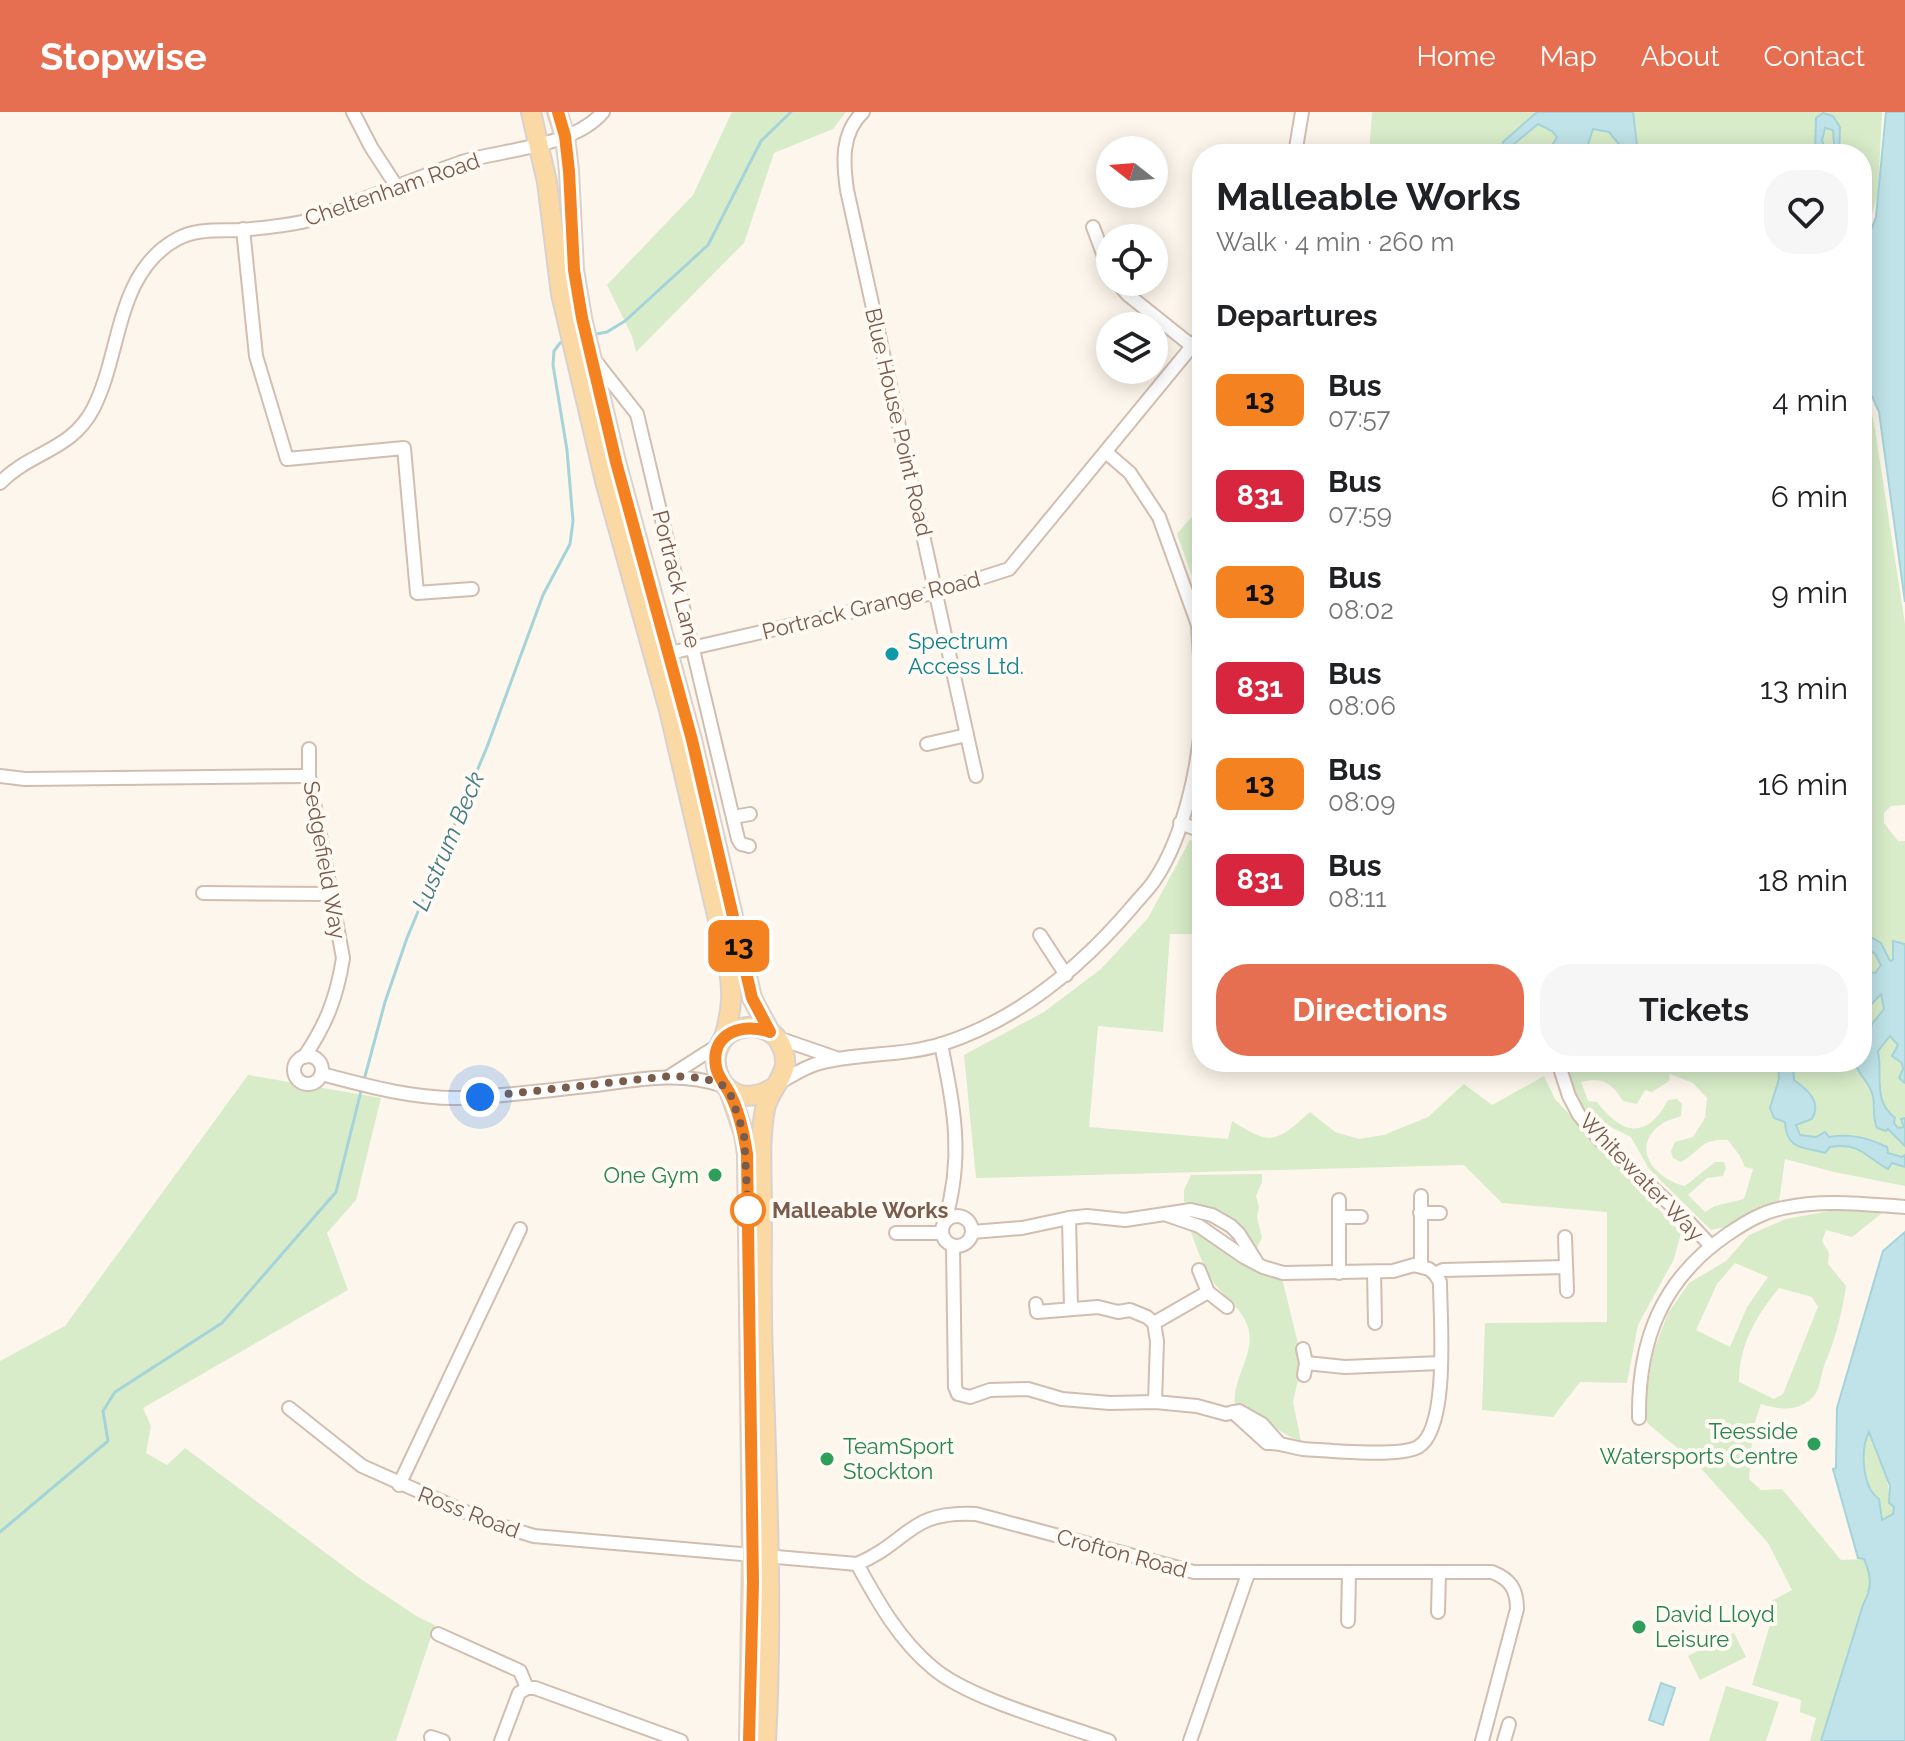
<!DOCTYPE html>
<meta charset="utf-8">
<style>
body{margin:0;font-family:Raleway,sans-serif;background:#f6f6f6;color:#202124;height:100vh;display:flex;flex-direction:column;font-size:30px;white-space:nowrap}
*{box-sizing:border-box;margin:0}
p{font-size:26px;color:#757577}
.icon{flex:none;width:44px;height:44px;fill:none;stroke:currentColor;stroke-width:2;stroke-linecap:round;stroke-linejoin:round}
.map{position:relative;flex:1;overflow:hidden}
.panel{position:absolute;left:1192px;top:32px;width:680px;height:928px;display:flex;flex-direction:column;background:#fff;border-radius:32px;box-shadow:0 4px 20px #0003}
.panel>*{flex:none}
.badge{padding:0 16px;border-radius:12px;font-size:28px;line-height:52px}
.needle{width:52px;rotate:287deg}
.tools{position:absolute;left:1096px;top:24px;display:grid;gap:16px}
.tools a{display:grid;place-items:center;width:72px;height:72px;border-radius:50%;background:#fff;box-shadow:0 4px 20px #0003;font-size:40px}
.you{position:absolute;width:40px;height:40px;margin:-20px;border:6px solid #fff;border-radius:50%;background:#1a73e8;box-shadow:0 0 0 12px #1a73e833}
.map>.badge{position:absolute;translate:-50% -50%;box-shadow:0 0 0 4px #fff}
h2{padding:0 24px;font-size:30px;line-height:72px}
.round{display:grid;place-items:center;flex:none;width:84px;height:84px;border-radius:32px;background:#f6f6f6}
.summary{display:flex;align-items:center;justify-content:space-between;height:136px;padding:0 24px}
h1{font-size:38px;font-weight:700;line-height:60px}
.button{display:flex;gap:16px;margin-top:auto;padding:16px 24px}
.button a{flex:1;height:92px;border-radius:32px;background:#e76f51;color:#fff;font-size:32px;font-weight:700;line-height:92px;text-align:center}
.button a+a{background:#f6f6f6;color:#202124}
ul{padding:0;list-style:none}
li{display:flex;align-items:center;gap:24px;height:96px;padding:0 24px}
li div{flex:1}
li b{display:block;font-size:30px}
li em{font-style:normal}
li .badge{min-width:88px;font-weight:700;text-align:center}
header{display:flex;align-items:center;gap:48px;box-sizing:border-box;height:112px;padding:0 40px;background:#e76f51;color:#fff}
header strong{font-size:38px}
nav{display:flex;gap:44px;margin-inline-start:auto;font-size:28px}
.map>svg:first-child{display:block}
.green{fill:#d8ecc9;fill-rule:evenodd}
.water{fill:#bfe3e8;stroke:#a5d3da;stroke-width:2;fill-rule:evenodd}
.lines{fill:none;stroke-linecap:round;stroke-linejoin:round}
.stream{stroke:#a5d3da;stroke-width:3}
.street-casing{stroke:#d1beb0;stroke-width:16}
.primary-casing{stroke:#dad1cd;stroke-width:22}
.street{stroke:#fff;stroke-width:12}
.primary{stroke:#fbd9a5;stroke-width:18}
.line-casing{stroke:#fff;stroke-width:18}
.line{stroke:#f58220;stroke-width:12}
.walk{stroke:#7a5c4d;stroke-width:8;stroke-dasharray:0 14.4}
.culture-dot{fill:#0f9aa8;stroke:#fffaf3;stroke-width:3}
.leisure-dot{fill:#2e9e5b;stroke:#fffaf3;stroke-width:3}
.stop-dot{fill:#fff;stroke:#f58220;stroke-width:4}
.labels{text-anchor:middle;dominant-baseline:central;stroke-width:8;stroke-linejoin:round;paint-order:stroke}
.street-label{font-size:22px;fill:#7a5c4d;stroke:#fffaf3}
.culture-label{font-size:22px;fill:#0d838f;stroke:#fffaf3;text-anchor:start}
.leisure-label{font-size:22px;fill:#27864d;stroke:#fffaf3;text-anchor:end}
.stop-label{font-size:22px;font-weight:bold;fill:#7a5c4d;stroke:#fffaf3;text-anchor:start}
.water-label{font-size:24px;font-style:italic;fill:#437c86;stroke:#fffaf3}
</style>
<header>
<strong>Stopwise</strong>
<nav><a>Home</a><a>Map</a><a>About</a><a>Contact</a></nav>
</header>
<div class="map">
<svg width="1905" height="1629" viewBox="0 0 1905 1629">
<rect width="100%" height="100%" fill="#fdf6ec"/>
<g class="green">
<polygon points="732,0 846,0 833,17 774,41 744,131 636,240 632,224 607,173 693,83"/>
<polygon points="1372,0 1882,0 1878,82 1862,135 1862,42 1369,42"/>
<path d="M1862,278l5,5 7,28 31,201v181l-14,1 -7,7v10l14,18h7v345l-71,-14 -49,-13 -6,43 -39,15 -15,10 -14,3 -62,-61 -18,-32 -38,-19 -12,-12 -16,-44h55l24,7 17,-7h201zM1670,962l23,9 14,15 -2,20 -12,19 -18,5 -4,9 2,7 8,4c20,-11 20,-24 47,-22l12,16 5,11 8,2 -9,30 -29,7 -10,6 -17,-17 19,-17 16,-2 3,-8 -2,-6h-9l-30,24c-31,-7 -57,-40 -22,-63 5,-3 13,-5 18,-7l1,-12 -5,-5 -9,1c-21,40 -46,35 -71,2l-9,-1 -7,-19c21,-6 31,1 42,19l14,3 8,-14 7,2 17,-11z"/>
<polygon points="1202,393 1202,492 1177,422"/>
<path d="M1190,728l12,3v91h-32l-7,98 -65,-6 -9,101 139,12 4,-18c40,25 43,22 78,-9l25,20 24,7 25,-4 44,-18 36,-33 28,21 52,-29 11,23 126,134 -7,26 -36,66 -11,58 -47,-1 -27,35 -71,-7 3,-87 122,-1v-110l-105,-9 -38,-38 -488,13 -12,-123 80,-43 57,-43 47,-51z"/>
<polygon points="248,963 381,986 356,1088 327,1121 348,1178 143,1296 151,1314 146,1341 167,1353 185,1336 358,1465 418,1505 435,1513 396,1629 0,1629 0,1249 65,1214"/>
<path d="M1262,1062v8l-6,14 3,11 -2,10 5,21 -6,11c-30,-35 -29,-35 -72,-47v-12l7,-15z"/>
<path d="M1835,1098l47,3 -30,24 -26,-7 -4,11 7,12 -1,11 18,22c-4,28 -11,54 -22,80 -3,9 -4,23 -10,30 -15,16 -34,14 -53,8l-8,24 -4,51 12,11 21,-1 59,71 24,-1c6,19 8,28 -2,46l-42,136h-11l6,-23 -16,-6 1,-12 -49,-15 20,-67 -4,-15 24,-13 -24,-47 -70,-78 -51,-42v-33l6,-37 15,-40 21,-30 37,-22 23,-26 37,-16zM1735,1151l33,14 -21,30 -17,40 -34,-17 21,-46zM1779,1176l33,9 6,10 -35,87 -9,5 -35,-17c0,-37 17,-66 40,-94z"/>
<path d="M1190,1114l71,48 21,4 19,78 -2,20 -6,26 8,39c-25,-8 -41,-28 -66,-36 -3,-27 21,-51 13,-78 -6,-17 -19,-27 -30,-39 -10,-11 -26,-48 -28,-62z"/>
<path d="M1869,1319c8,23 21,48 21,72l5,4 -2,7 -11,6c-12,-28 -25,-60 -13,-89z"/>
<polygon points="1734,1521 1746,1545 1700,1568 1688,1544"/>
<polygon points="1726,1574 1779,1590 1766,1629 1709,1629"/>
</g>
<g class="water">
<polygon points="1537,0 1633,0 1637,34 1653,35 1664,42 1627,42 1609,20 1593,17 1587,36 1588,42 1547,42 1557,25 1552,19 1538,12 1502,42 1503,30"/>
<polygon points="1886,0 1905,0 1905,490 1879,300 1872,284 1862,270 1862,142 1876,105"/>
<polygon points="1823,1 1833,4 1840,15 1839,42 1831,42 1834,32 1833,18 1825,16 1822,28 1827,42 1815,42 1816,6"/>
<path d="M1862,820l19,11 9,18 3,-1v-19l12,3v139l-6,-5 4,-9 -1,-6 -10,-7 6,-11 -8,-9 -12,15c5,25 -6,49 17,67l-1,5 4,5 6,-1 -3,-8 4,-1v28l-17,-17 -2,2 -9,-3c-5,-11 -2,-21 -4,-32 -3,-15 -15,-20 -18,-34h7v-14l5,-3 5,-21 12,-15 -3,-15 -16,17 -3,-32 4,-8 9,2 6,-8 -6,-11 -13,-9z"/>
<path d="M1778,950h15l1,18c14,10 28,22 18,39l-16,6 4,10 16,2 9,-5 4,5c22,-4 39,1 58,10l1,6 14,4 3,-2v12l-13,-4 -4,6c-23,-12 -27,-27 -58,-22l-5,6c-19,-6 -39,-2 -40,-31l-11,-4 -4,-10 9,-29z"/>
<path d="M1905,1120v509h-84l42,-136c9,-17 9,-28 1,-46l-6,-1 -25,-89 3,-1 1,-60 46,-157zM1869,1320l21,54 -1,17 5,4 -1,7 -11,6 -3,-21c-17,-12 -19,-49 -10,-67z"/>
<polygon points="1661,1571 1675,1576 1663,1613 1649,1608"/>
</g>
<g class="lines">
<g class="stream">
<polyline points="591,223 607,220 625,209 708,133 761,29 791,0"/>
<polyline points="364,968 385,890 407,826 487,635 543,483 570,432 573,409 567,338 553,253 554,239 560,231 564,230"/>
<polyline points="0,1420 108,1329 103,1299 115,1280 222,1211 336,1080 362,975"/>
</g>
<g class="street-casing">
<g id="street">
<polyline points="353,0 371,35 397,75"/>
<path d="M863,0c-22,21 -20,50 -16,78l129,586"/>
<polyline points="1295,42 1302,0"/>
<polyline points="1093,115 1110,160"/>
<polyline points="243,117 256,244 287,347 404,336 417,481 472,477"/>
<polyline points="1117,170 1127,182 1192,234"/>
<polyline points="593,246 637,302 738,727 741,732 749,734"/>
<polyline points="1107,341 1130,361 1159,405 1198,513 1202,579"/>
<path d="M0,371c31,-32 71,-32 93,-74 29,-56 22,-136 84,-170 20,-11 42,-8 65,-9 20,-2 41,-4 60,-8 14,-3 27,-10 40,-15 40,-14 80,-31 120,-45 42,-13 112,-15 141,-50"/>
<polyline points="670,541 937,480 1009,457 1202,222"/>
<polyline points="927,632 967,623"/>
<polyline points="0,664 25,667 309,664"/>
<polyline points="734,705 750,702"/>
<polyline points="1180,711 1202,719"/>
<polyline points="203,781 331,782"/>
<polyline points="1040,823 1066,863"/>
<polyline points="778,926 836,946"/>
<path d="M941,932c13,65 23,112 4,177"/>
<circle cx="308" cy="958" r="14"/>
<path d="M304,945c22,-32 33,-60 39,-99l-34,-182v-27"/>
<polyline points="1558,950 1569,984 1579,1003 1599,1027 1684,1105 1711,1134"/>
<path d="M322,962c45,12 92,25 139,24 45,-2 90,-8 135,-13 44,-6 85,-14 128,1"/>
<polyline points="670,964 720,932"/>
<path d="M778,971c12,-6 25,-15 38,-19 41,-12 85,-7 126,-20 76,-24 140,-78 191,-138 7,-9 17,-18 23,-28 28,-43 43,-112 46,-163"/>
<polyline points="1421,1084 1421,1153"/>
<polyline points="1420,1101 1440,1101"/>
<polyline points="1167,1103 1199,1114 1244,1145 1263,1155 1283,1161 1393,1159 1414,1153 1429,1157 1435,1162"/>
<circle cx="957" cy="1119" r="15"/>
<polyline points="1339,1105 1361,1105"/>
<polyline points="1069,1106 1071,1196"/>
<polyline points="972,1120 1022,1116 1069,1106 1087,1104 1125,1108 1191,1098 1212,1103 1231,1114 1239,1122 1256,1149"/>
<polyline points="896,1121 942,1121"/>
<polyline points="1565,1125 1567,1179"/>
<polyline points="953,1134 955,1275 958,1282 970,1285 990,1278 1028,1277 1062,1287 1110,1291 1155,1290 1197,1294 1226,1302 1239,1299 1262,1312 1278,1330"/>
<polyline points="1199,1158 1208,1180 1227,1195"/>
<polyline points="1374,1160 1375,1211"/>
<polyline points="1339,1161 1339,1088"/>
<polyline points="1435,1162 1443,1158 1566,1155"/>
<polyline points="1036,1192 1037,1200 1098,1195 1118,1200 1130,1198 1147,1205 1154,1211 1157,1229 1155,1290"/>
<polyline points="1154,1211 1208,1180"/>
<polyline points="1303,1237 1306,1251 1304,1263"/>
<polyline points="1306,1251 1345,1255 1440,1251"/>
<path d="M289,1296l73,58 126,56 46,14 323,28c52,-22 52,-54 119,-50l218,58h298c18,7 25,17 25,37l-35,132"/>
<path d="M1233,1300l34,31c12,-1 23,4 36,6 10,1 20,1 30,2 20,1 68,5 85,-4 32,-18 22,-131 22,-165l-5,-8"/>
<path d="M1639,1306c-1,-78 23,-139 89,-184 18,-12 34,-22 55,-26 40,-9 81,-4 122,-1"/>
<polyline points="399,1373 520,1117"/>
<path d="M857,1452c21,38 42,76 76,104 36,31 129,56 176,73"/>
<polyline points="1438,1500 1439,1461"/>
<polyline points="1348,1509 1349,1461"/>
<polyline points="438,1522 520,1559 527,1576"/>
<polyline points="527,1576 535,1576 681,1629"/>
<polyline points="431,1625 443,1629"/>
<polyline points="501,1629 519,1581 527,1576"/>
<polyline points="1190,1629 1248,1462"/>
<polyline points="1504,1629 1509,1612"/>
</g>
</g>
<g class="primary-casing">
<g id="primary">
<path d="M531,0l16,70 14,112 44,187 64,229 58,248c6,32 6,48 -3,80"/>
<polyline points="557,0 565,24 569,59 574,158 582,206 616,350 692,628 752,886 770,920"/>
<polyline points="729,978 744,1022 747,1042 752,1443 749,1629"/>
<path d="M766,1629c7,-128 1,-255 -3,-383 -2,-50 -1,-101 -1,-152 0,-32 -3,-65 3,-97 3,-16 17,-27 20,-44 1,-10 -3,-20 -9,-28 -7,-7 -19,-11 -28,-10 -56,6 -33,95 25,61"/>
</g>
</g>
<use href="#street" class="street"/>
<use href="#primary" class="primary"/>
</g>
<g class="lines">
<g class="line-casing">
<path id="line" d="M558,0l7,24 4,35 5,99 8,48 34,144 76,278 60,258 18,34c-27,-10 -60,1 -54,35 2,11 10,18 14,27 10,19 14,40 17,60l6,429 -4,158"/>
</g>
<use href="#line" class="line"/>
<path class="walk" d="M480,985l190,-21c20,1 44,1 59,14l15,44 4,76"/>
</g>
<circle class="culture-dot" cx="892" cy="542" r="8"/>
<g class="leisure-dot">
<circle cx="715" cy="1063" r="8"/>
<circle cx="1814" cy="1332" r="8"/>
<circle cx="827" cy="1347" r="8"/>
<circle cx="1639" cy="1515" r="8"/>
</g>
<circle class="stop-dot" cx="748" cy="1098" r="16"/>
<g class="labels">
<g class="street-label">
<text transform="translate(392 77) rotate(-19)">Cheltenham Road</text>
<text transform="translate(899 310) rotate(77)">Blue House Point Road</text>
<text transform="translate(677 467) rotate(76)">Portrack Lane</text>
<text transform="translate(871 493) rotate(-14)">Portrack Grange Road</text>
<text transform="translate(325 748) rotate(80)">Sedgefield Way</text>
<text transform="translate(1642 1065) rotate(46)">Whitewater Way</text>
<text transform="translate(469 1400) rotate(21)">Ross Road</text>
<text transform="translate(1122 1441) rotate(15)">Crofton Road</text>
</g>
<g class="culture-label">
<text x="908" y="529">Spectrum<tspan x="908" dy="25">Access Ltd.</tspan></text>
</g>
<g class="leisure-label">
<text x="699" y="1063">One Gym</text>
<text x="1798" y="1319">Teesside<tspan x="1798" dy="25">Watersports Centre</tspan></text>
<text x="843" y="1334" text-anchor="start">TeamSport<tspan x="843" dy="25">Stockton</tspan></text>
<text x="1655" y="1502" text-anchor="start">David Lloyd<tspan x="1655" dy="25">Leisure</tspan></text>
</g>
<g class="stop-label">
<text x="772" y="1098">Malleable Works</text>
</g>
<g class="water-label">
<text transform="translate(448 729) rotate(-67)">Lustrum Beck</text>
</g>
</g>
</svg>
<div class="tools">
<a><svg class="needle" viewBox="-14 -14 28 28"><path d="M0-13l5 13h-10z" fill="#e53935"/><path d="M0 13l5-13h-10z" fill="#757577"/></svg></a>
<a><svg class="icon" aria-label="locate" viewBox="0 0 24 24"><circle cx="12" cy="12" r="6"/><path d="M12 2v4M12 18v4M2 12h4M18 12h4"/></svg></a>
<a><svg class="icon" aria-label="layers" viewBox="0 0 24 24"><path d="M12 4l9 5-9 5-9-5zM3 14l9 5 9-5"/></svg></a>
</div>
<div class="you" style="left:480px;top:985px"></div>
<b class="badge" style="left:739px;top:834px;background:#f58220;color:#111">13</b>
<section class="panel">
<div class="summary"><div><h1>Malleable Works</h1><p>Walk · 4 min · 260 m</p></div><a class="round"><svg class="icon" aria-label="heart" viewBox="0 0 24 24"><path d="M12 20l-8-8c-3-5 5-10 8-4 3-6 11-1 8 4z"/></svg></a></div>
<h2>Departures</h2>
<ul>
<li><span class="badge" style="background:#f58220;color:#111">13</span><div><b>Bus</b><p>07:57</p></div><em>4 min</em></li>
<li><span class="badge" style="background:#d7263d;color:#fff">831</span><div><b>Bus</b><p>07:59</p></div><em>6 min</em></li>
<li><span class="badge" style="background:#f58220;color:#111">13</span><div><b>Bus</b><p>08:02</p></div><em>9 min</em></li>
<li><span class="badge" style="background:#d7263d;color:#fff">831</span><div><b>Bus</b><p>08:06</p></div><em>13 min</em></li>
<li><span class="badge" style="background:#f58220;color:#111">13</span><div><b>Bus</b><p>08:09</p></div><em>16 min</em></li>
<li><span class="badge" style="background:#d7263d;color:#fff">831</span><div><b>Bus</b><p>08:11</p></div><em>18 min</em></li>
</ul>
<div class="button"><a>Directions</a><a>Tickets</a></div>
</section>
</div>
